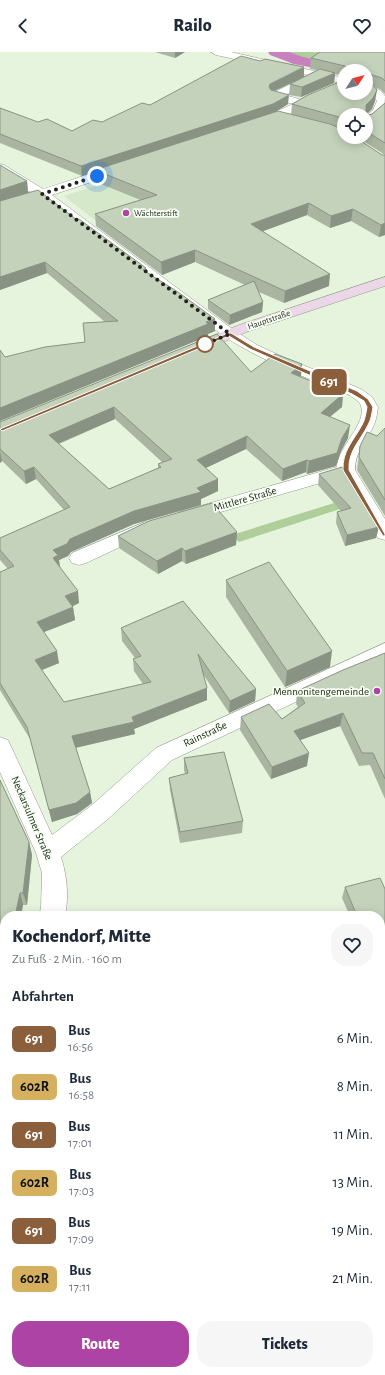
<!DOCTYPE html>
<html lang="de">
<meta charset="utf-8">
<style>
body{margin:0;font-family:"Alegreya Sans",sans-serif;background:#f6f6f7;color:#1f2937;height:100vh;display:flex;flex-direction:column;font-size:15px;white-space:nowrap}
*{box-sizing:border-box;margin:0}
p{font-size:13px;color:#747a83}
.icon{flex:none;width:22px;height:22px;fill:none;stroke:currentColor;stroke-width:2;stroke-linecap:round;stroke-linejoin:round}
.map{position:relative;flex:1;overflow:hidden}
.side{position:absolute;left:0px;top:859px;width:385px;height:464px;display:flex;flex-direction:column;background:#fff;border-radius:16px 16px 0 0;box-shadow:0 2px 10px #0003}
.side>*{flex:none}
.badge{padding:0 8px;border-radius:6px;font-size:14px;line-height:26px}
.needle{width:26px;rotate:54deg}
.buttons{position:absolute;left:337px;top:12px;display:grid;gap:8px}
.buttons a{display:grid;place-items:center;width:36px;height:36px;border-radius:50%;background:#fff;box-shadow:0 2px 10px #0003;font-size:20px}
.you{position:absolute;width:20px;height:20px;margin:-10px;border:3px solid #fff;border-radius:50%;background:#1a73e8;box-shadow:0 0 0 6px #1a73e833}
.map>.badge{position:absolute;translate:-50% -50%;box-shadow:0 0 0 2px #fff}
h2{padding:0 12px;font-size:15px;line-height:36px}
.round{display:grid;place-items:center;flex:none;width:42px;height:42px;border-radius:16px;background:#f6f6f7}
.headline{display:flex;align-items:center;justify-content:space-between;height:68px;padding:0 12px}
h1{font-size:19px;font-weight:800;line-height:30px}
.action{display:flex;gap:8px;margin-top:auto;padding:8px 12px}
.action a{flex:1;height:46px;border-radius:16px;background:#ad43a5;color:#fff;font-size:16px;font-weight:800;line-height:46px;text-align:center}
.action a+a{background:#f6f6f7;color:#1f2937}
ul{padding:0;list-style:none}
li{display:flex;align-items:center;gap:12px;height:48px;padding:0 12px}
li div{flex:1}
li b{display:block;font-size:15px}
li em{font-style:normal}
li .badge{min-width:44px;font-weight:700;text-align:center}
header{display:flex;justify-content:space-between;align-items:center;height:52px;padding:0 12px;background:#fff;font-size:18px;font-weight:800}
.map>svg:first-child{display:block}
.built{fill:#d6e8ca}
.green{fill:#b0ce9a}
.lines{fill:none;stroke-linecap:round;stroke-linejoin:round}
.canal{fill:#c880c1;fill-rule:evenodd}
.minor-casing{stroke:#8f9c87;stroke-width:1}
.secondary-casing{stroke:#8f9c87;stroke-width:1}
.minor{fill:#fff;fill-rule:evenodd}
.secondary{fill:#ebd7e8;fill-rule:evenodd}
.wall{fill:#a9b5a1;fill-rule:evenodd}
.shaded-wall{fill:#899383}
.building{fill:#c4d2bb;stroke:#899383;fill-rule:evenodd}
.line{fill:#8b5e3c;stroke:#fff}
.walk{stroke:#1e231b;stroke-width:4;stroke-dasharray:0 7.2}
.poi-dot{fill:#ad43a5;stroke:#f6fff1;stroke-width:1.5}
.stop-dot{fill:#fff;stroke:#8b5e3c;stroke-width:2}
.labels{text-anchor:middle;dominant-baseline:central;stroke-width:3.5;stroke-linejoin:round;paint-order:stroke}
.far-poi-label{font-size:9px;fill:#1e231b;stroke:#f6fff1;text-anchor:start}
.far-street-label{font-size:9px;fill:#1e231b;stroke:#f6fff1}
.street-label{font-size:11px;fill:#1e231b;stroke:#f6fff1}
.poi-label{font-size:11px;fill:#1e231b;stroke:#f6fff1;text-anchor:end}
</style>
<header><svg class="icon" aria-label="back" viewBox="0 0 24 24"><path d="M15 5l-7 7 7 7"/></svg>Railo<svg class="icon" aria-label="heart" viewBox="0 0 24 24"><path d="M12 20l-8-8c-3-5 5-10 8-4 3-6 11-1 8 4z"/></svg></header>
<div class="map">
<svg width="385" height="1323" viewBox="0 0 385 1323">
<rect width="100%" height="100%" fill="#e6f4dd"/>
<polygon class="built" points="101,132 205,177 137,201 64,144"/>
<g class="green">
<polygon points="268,0 328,0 308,13 293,12"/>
<polygon points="334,451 340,457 239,490 232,483"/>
</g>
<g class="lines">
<polygon class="canal" points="268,0 289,0 303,5 357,16 360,19 344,19 344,22 294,12 270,3"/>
<g class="minor-casing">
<g id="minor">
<path d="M211,0h20l113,26v11c-18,7 -78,41 -92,37l-2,-2 2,-2 41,-18 -22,-6 -1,-2 1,-2 37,-19 -92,-20zM319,26l21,5 -38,17 -17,-5z"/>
<polygon points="366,33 380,38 385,44 384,60 370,72 366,73 366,64 373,58 377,49 372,42 366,40"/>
<path d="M124,111l4,1 2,3 -2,3 -76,25 183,136 22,14 24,11 80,33 11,8 6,10c-1,8 -2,15 -6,22 -7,15 -17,23 -17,41l30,49v21l-7,-2 -37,-61 -155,45 -7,-2 -2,-4 2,-4 158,-45c1,-21 30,-43 24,-61 -1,-5 -8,-8 -12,-11 -42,-17 -85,-33 -124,-58l-185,-138 -40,13v-8l32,-11 -32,-20v-9l4,1 39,24z"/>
<polygon points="145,470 152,472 154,476 152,480 86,511 79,513 72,511 69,506 72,501"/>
<path d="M385,591v17l-213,100 -64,59 -47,38c6,19 8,39 4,59h-26l2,-9 1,-34 -6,-20 -36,-81v-35l8,3 44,95 40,-30 64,-57z"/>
<polygon points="5,938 5,968 0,970 0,940"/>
</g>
</g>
<g class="secondary-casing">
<polygon id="secondary" points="385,225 385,234 249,279 197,301 192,303 187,301 184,298 187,295 239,273"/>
</g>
<use href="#minor" class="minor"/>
<use href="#secondary" class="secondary"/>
</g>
<g class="wall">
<polygon points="155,0 185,0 175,6"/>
<path d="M385,0v42l-5,-5 -6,-2 1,14 -3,8 -6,5 2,1 4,-1 13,-11v132l-6,2 -28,-16 -21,7 -23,-13 -44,16 66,55 -45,17 -25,-11 4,10 -1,10 -33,13 -21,-16v-9l37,-15 -50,-23 -33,13 -66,-49 -1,-12 45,-14 -44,-18 -1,-10 -13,4 -82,-33v-35l38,14 34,9 30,-9 48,-17 154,-28 -30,14 14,13 -13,8 16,3 1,-11 74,-33h-22v5l-9,-2 -1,9 -33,14 -12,-2 1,-11 27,-14 -7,-1 1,-11zM344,63h22v22h-9l28,18h-3l-38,-18z"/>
<polygon points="27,129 28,140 77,168 146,220 215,267 215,279 208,282 208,284 0,369 5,305 85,290 83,271 105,270 47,221 0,238"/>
<path d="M251,320l50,5 42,17 -1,13 -12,10 18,21 -7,13 -5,15 -29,8 -1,-2 -24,9 -36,-32 -40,19 12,23 -17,8v6l-67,19 -63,28 -3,4 -9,4 1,8 19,35 -6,3v1l2,13 -31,12 15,31 -17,7 22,32 79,-18 -9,-13 -1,-12 2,-1 -13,-17 -1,-13 62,-27 73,88 -1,12 -26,12 -26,-39 4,14v12l-73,29 1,5 -59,14 14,44 2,11 -15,11 -25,8 -22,-83 -30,-49v-118l8,-3 -8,-9v-22l64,-28 -28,-31 -10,5 -24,-23 -2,2v-41zM115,367l47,43 -4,2v4l-49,21 -50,-45z"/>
<polygon points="385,376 385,464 357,418 360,394 377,384"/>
<polygon points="319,422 379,475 376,486 345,494 336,471 337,460 341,459 318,433"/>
<polygon points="237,480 236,493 186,512 182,509 158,522 119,496 118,484"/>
<polygon points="226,528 330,615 285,635 226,545"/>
<polygon points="385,601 385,747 370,713 359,714 340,674 300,688 307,714 271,727 240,678 241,665 282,667 298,655 296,652 297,639"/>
<polygon points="184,706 243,769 242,781 180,791 170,738 169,726 185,722 184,718"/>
<polygon points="0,728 29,790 32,803 27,853 23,853 5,927 0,931"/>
<polygon points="345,835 385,837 385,945 380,934 380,864 350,864 342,846"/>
<polygon points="0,1043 5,1048 5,1171 0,1165"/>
</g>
<g class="shaded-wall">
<polygon points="175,0 185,0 175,6"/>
<polygon points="304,15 304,25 270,41 269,35 270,32"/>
<polygon points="335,21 334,31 301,45 302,35"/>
<polygon points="377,38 375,49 372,57 366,63 366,53"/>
<polygon points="289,43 288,52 272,62 95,118 95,120 82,124 81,114"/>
<polygon points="27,129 28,141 0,150 0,138"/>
<polygon points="309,151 307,163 250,184 251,172"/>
<polygon points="353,157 351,169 330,176 331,164"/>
<polygon points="385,171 385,183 379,185 381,173"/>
<polygon points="195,198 195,210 162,223 161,210"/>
<polygon points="45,210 47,221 0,238 0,225"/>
<polygon points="330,222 329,234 284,251 285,239"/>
<polygon points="263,250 262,260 229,273 230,263"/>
<polygon points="215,267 215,279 208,282 208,284 0,369 0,356"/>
<polygon points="302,312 301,325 291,321"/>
<polygon points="343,342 342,355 319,373 321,361"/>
<polygon points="114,355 115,367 50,395 49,383"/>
<polygon points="350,373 348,386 341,399 336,414 307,422 309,409"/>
<polygon points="247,384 246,397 197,420 197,408"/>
<polygon points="0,400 2,409 0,411"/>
<polygon points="307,408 306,420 282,429 283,417"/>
<polygon points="34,415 36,427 26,432 24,419"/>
<polygon points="218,427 218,439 201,447 201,453 134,472 71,500 68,504 59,508 60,516 53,506 53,498 70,487 134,459 197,436"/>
<polygon points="379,475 376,486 345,494 347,483"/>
<polygon points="237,480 236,493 186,512 185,499"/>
<polygon points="182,496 182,509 158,522 157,509"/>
<polygon points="78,539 79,551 67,557 65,544"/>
<polygon points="73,555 75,568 39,582 37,570"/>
<polygon points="57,599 59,611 37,620 35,608"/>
<polygon points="332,599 330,615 285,635 287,619"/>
<polygon points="207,636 207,648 134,677 135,682 74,696 72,684 132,665"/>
<polygon points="256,637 255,649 229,661 230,649"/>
<polygon points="343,661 340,674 292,691 294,679"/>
<polygon points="309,701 307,714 271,727 272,715"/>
<polygon points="90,740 92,751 77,762 52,770 49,758"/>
<polygon points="29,790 32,803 27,853 23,841"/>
<polygon points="20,841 23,853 21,864 15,864"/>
<polygon points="5,912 5,927 0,931 0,917"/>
<polygon points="5,1159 5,1171 0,1164"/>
<polygon points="157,1318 162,1318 158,1323 153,1323"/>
</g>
<g class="building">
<polygon points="320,0 385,0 385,29 382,26 366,21 366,30 372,32 377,38 373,46 366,53 366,62 368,63 372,62 385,51 385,91 366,79 366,63 344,63 344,68 339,65 292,52 308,43 344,28 344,41 366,41 366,19 346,19 345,14 311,6"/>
<polygon points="241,4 260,9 265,7 304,15 270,32 269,35 271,38 289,43 273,52 81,114 0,82 0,56 38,70 47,67 72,79 93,68 102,70 142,51 150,53"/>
<polygon points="320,17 335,21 302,35 290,32"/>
<polygon points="278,59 330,72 344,78 344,85 355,85 382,103 385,103 385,171 381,173 353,157 331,164 309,151 251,172 330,222 285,239 195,198 161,210 95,162 157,143 95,118"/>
<polygon points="0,113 27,129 0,138"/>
<polygon points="38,138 77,168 79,167 146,216 143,218 178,240 215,267 206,270 208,272 0,356 0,298 5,305 45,295 85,290 83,271 118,269 45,210 0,225 0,149"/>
<polygon points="254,229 263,250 230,263 208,248"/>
<path d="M217,282l34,38 24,-18 27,10 -11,9 52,21 -22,19 29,12 -8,13 -5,15 -28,8 -2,-1 -24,9 -36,-33 -50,24 21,19 -21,9 4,4 -67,19 -64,28 -3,5 -14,6 5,5 -5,3 25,33 -13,5 8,11 -36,15 20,29 -22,9 29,42 87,-20 -18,-23 8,-3 -20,-28 62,-27 73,88 -26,12 -32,-47 9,34 -75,29 2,5 -62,14 18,56 -14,11 -27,7 -22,-83 -27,-44v-111l14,-6 -14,-16v-12l70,-31 -36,-40 -10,4 -24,-22v-27zM114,355l58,52 -14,5 3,3 -52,22 -60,-54z"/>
<polygon points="385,376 385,448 359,405 360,394 367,380 377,384"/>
<polygon points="342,415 379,475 347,483 337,460 351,456 319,422"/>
<polygon points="212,451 237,480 185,499 182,496 157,509 118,484 149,469"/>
<polygon points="269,510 332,599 287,619 226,528"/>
<polygon points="385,601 385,727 373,701 362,701 343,661 294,679 309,701 272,715 241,665 269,652 282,667 305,651 297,639 343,618"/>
<polygon points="224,700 243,769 180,780 169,726 188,721 184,706"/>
<polygon points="0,728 29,790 23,841 20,841 15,864 5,864 5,912 0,917"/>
<polygon points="380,826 385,837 385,927 380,917 380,864 357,864 345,835"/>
<polygon points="0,1043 5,1048 5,1159 0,1164"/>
<polygon points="103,1318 157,1318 153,1323 107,1323"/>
</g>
<path class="line" d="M228,281h3l23,14 103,44 11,8 5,8c-1,6 -2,13 -5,18 -8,16 -20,26 -19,45l36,64v2h-2l-40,-66c-1,-19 11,-30 19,-45 3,-5 4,-12 5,-18l-3,-6 -12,-7 -102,-45 -21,-13 -227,95 -2,-2z"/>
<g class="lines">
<polyline class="walk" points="97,124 42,142 230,282 205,292"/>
</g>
<g class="poi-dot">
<circle cx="126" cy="161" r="4"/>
<circle cx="377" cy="639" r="4"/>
</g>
<circle class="stop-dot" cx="205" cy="292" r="8"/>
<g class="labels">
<g class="far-poi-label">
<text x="134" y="161">Wächterstift</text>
</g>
<g class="far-street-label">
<text transform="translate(269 268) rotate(-19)">Hauptstraße</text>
</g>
<g class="street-label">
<text transform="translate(245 447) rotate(-16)">Mittlere Straße</text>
<text transform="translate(205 682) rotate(-25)">Rainstraße</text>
<text transform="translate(32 766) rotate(67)">Neckarsulmer Straße</text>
</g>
<g class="poi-label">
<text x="369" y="639">Mennonitengemeinde</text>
</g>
</g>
</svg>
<div class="buttons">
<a><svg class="needle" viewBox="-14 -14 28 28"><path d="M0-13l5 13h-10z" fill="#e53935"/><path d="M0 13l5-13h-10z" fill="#747a83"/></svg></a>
<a><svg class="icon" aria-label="locate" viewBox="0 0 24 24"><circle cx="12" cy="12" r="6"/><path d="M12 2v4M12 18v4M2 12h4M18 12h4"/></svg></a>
</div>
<div class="you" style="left:97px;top:124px"></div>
<b class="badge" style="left:329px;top:330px;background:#8b5e3c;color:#fff">691</b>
<section class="side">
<div class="headline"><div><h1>Kochendorf, Mitte</h1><p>Zu Fuß · 2 Min. · 160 m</p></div><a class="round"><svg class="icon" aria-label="heart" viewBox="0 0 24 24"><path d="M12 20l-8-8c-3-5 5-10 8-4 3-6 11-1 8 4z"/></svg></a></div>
<h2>Abfahrten</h2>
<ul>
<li><span class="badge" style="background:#8b5e3c;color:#fff">691</span><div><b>Bus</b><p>16:56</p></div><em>6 Min.</em></li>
<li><span class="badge" style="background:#d5b15f;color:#111">602R</span><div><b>Bus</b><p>16:58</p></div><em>8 Min.</em></li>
<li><span class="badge" style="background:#8b5e3c;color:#fff">691</span><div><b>Bus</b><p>17:01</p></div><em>11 Min.</em></li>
<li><span class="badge" style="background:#d5b15f;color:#111">602R</span><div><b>Bus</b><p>17:03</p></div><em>13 Min.</em></li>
<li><span class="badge" style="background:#8b5e3c;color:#fff">691</span><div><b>Bus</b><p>17:09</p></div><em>19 Min.</em></li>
<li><span class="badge" style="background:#d5b15f;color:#111">602R</span><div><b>Bus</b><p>17:11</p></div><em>21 Min.</em></li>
</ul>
<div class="action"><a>Route</a><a>Tickets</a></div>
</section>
</div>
